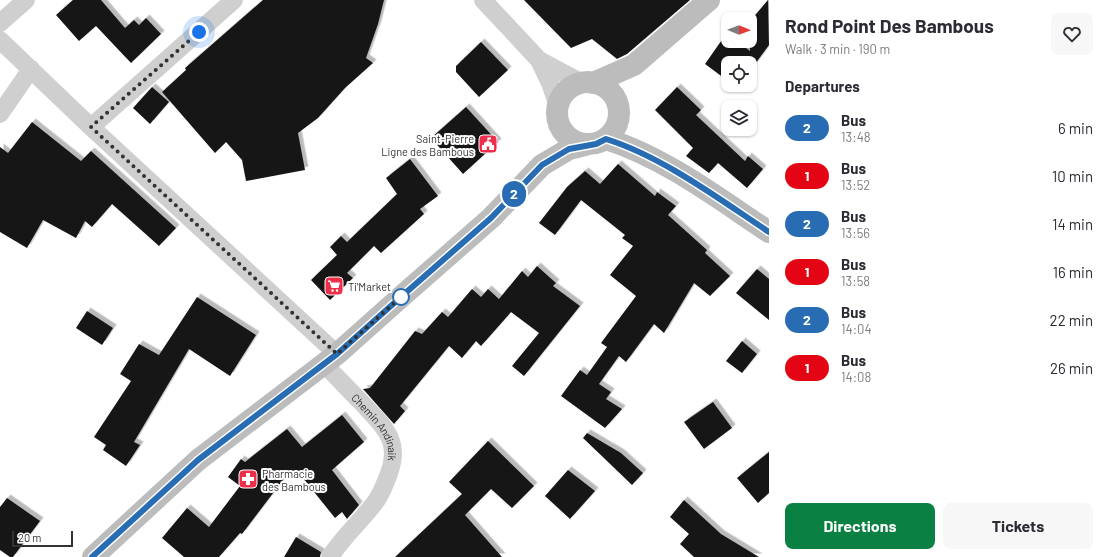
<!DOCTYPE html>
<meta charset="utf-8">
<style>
body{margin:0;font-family:Barlow,sans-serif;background:#f7f7f7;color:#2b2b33;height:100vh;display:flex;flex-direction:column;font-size:15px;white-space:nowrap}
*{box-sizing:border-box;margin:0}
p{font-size:13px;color:#7c7c81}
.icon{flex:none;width:22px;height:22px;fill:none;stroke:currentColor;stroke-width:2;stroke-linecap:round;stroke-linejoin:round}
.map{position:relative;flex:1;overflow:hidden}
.side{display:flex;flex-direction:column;background:#fff;width:340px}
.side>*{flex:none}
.badge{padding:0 8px;border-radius:13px;font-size:14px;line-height:26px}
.needle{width:26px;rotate:91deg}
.buttons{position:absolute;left:721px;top:12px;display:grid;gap:8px}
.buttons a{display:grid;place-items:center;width:36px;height:36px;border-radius:8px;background:#fff;box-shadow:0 1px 3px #0004;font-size:20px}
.scale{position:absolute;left:12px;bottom:10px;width:61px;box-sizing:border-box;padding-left:4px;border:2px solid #323232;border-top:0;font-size:11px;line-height:14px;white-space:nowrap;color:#323232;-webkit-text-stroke:3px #fff;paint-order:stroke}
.you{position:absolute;width:20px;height:20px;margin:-10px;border:3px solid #fff;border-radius:50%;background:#1a73e8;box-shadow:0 0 0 6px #1a73e833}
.map>.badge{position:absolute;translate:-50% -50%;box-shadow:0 0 0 2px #fff}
h2{padding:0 16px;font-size:15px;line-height:36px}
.round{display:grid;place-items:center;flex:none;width:42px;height:42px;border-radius:8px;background:#f7f7f7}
.overview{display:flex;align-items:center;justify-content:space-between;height:68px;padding:0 16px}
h1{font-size:19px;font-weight:700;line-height:30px}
.button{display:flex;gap:8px;margin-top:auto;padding:8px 16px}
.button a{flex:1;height:46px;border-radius:8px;background:#0b8043;color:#fff;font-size:16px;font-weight:700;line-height:46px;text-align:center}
.button a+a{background:#f7f7f7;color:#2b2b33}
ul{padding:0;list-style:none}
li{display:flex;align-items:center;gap:12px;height:48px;padding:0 16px}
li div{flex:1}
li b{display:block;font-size:15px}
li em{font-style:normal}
li .badge{min-width:44px;font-weight:700;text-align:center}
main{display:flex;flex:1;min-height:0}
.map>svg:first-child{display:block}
.building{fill:#191919;filter:url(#shadow)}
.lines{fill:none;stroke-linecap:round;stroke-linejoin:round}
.street{stroke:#cfcfcf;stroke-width:18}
.secondary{stroke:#bcbcbc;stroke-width:22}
.line-casing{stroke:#fff;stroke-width:9}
.line{stroke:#286db4;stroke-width:6}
.walk{stroke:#323232;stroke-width:4;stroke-dasharray:0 7.2}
.stop-dot{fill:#fff;stroke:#286db4;stroke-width:2}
.labels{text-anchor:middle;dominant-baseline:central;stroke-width:4;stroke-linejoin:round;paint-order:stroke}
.poi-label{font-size:11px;fill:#323232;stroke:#fff;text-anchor:start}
.street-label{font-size:11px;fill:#323232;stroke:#fff}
</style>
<main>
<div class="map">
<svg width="769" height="557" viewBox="0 0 769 557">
<defs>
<filter id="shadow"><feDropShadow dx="3.5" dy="-3.5" stdDeviation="0" flood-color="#0004"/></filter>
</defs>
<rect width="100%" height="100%" fill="#fff"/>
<g class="building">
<polygon points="73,0 101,0 125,28 134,20 139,25 146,18 161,34 131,63 96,26 79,41 56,15"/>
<polygon points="263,0 384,0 378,24 366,58 373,63 345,88 318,118 298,133 305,170 246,181 242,160 226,142 215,153 162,92 186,70 185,68"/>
<polygon points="524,0 690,0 627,54 617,59 592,39 571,48"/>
<polygon points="768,0 769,45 750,71 750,63 728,63 728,81 705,64 726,34 728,35 728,41 736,41 750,51 750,21"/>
<polygon points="481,42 508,70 479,97 456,72 456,66"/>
<polygon points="152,87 169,102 150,124 133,108"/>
<polygon points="677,87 701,110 696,115 745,161 748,156 763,169 747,188 718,163 709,173 686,156 693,148 655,110"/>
<polygon points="466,107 498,142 463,174 431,138"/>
<polygon points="32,122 81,161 91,151 176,228 159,246 112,204 92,227 85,221 76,238 43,220 27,248 0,232 0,147 8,153"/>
<polygon points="410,159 438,196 420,209 424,214 381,253 374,246 347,273 353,278 330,300 311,280 337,255 330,247 341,236 347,242 397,194 386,178"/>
<polygon points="618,164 655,196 657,192 676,206 668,215 707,250 705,253 730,276 710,296 694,283 664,333 654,324 626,362 619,356 599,384 611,392 606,399 622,409 605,428 561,396 580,370 587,375 607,347 601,343 636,296 610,275 633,246 622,238 625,235 581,200 555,235 539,223 567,187 585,171 600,184"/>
<polygon points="537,266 556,283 553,286 580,306 524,376 512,366 539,333 511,312 481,346 476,341 462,358 449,346 400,406 405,411 394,424 363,389 370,388 415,331 422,334 442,312 448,317 472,289 481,297 488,289 499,299 522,271 528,277"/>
<polygon points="757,269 769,279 769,320 736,293"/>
<polygon points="197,297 256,335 230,376 189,349 134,442 140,445 126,466 103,450 106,445 94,437 131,381 120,374 139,344 159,355"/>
<polygon points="87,311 113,328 102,345 76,328"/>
<polygon points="742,341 757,354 742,373 726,361"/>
<polygon points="713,402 732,428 704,449 684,422"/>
<polygon points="342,415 364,442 332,470 359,505 347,519 342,512 335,518 298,472 293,476 289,472 242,534 240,533 219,557 184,557 162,538 187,508 209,527 240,486 228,477 241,459 245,462 287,429 302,447"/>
<polygon points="587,433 621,453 643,473 632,485 583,438"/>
<polygon points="488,441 534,486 512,508 491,489 465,515 502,557 395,557 462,494 449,482"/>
<polygon points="769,452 769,493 758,503 737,478"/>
<polygon points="568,470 595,491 570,519 545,496"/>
<polygon points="7,498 40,521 13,557 10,557 0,550 0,507"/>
<polygon points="684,500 721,534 759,557 694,557 680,544 689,534 670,517"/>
<polygon points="296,537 321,552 320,557 284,557"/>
</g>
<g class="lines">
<g class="street">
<polyline points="483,0 539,60 550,83 558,106"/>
<polyline points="0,23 26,0"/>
<polyline points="0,40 91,127 337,354"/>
<polyline points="539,60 582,83"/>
<polyline points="0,114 31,69"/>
<polyline points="91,127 234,0"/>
<path id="s1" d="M324,364c13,13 25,26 38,39 25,27 41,40 24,78 -3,8 -7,17 -13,24 -14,18 -30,32 -43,52"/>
</g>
<g class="secondary">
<circle cx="588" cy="113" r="31"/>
<polyline points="593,83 634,65 709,0"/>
<path d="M606,139c58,18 113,60 163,93"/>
<polyline points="93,557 198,460 337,354 402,296 491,218 542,165 569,149 585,145"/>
</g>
</g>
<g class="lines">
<g class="line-casing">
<path id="line" d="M92,557l106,-97 139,-106 65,-58 89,-78 51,-53 27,-16 27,-5 10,-5c57,18 113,60 163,93"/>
</g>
<use href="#line" class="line"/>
<polyline class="walk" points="199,32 91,127 337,354 402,296 401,297"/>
</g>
<defs>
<g id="civic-square" transform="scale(1)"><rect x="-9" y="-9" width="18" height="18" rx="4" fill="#ed2f4b" stroke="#fff"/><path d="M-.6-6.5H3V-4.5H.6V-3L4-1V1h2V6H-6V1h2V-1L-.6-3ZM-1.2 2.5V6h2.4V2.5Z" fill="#fff"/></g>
<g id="supermarket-square" transform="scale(1)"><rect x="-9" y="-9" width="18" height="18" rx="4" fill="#ed2f4b" stroke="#fff"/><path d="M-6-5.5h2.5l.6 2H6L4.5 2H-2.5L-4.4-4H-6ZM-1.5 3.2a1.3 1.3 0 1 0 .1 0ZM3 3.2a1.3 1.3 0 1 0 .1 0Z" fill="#fff"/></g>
<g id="pharmacy-square" transform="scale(1)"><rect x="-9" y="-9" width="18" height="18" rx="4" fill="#ed2f4b" stroke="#fff"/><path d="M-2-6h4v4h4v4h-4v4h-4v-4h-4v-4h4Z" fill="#fff"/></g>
</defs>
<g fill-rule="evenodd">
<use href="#civic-square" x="488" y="144"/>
<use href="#supermarket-square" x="334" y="286"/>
<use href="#pharmacy-square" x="248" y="479"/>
</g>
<circle class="stop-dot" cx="401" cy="297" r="8"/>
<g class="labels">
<g class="poi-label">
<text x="474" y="138" text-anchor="end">Saint-Pierre<tspan x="474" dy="13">Ligne des Bambous</tspan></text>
<text x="348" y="286">Ti'Market</text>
<text x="262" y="473">Pharmacie<tspan x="262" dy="13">des Bambous</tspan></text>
</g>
<g class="street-label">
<text stroke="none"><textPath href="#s1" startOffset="83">Chemin Andinaik</textPath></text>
</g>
</g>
</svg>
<div class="buttons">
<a><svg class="needle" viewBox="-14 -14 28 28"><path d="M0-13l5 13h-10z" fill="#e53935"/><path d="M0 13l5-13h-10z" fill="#7c7c81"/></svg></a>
<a><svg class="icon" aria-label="locate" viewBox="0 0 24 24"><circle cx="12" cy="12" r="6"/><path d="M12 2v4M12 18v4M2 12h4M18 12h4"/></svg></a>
<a><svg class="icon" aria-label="layers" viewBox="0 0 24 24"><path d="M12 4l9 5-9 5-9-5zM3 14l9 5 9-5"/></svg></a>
</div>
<div class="scale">20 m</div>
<div class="you" style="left:199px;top:32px"></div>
<b class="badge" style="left:514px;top:194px;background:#286db4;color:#fff">2</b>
</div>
<section class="side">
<div class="overview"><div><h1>Rond Point Des Bambous</h1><p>Walk · 3 min · 190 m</p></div><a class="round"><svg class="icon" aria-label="heart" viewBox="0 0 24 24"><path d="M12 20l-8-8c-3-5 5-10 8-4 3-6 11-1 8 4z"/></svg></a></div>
<h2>Departures</h2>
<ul>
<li><span class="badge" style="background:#286db4;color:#fff">2</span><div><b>Bus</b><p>13:48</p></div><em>6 min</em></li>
<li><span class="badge" style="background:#e30513;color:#fff">1</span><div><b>Bus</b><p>13:52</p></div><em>10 min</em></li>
<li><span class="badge" style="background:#286db4;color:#fff">2</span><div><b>Bus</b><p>13:56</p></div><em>14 min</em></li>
<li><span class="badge" style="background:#e30513;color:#fff">1</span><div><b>Bus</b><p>13:58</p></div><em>16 min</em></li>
<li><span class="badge" style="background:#286db4;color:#fff">2</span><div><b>Bus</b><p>14:04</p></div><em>22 min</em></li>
<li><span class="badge" style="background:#e30513;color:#fff">1</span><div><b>Bus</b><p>14:08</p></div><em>26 min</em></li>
</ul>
<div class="button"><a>Directions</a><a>Tickets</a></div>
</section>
</main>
